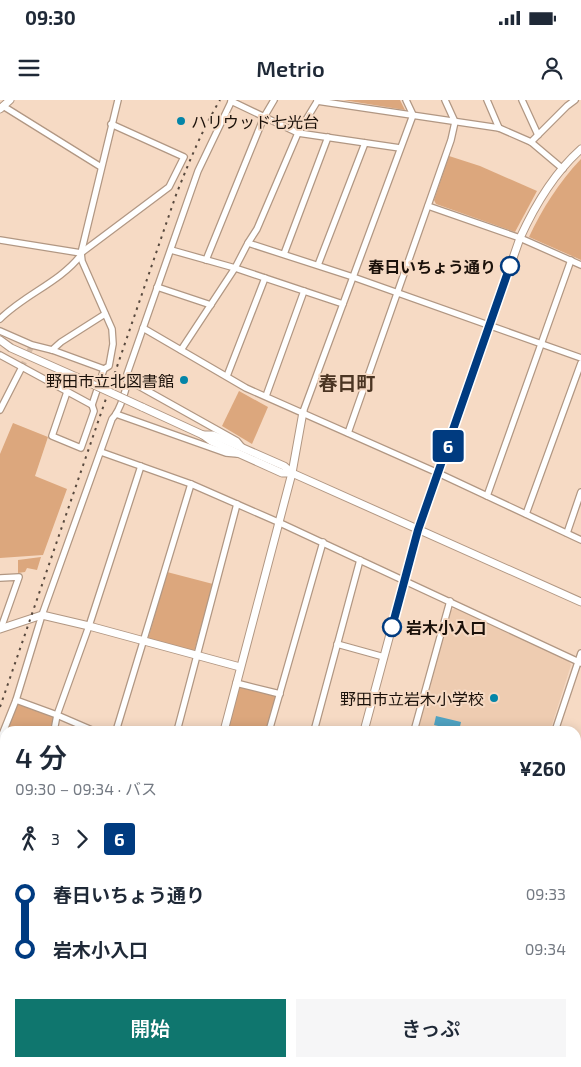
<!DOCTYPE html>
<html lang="ja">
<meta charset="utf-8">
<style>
body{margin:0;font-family:"Exo 2","Noto Sans JP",sans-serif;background:#f6f6f7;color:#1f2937;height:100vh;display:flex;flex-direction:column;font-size:19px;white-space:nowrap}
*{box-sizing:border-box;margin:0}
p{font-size:16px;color:#747a83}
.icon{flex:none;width:28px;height:28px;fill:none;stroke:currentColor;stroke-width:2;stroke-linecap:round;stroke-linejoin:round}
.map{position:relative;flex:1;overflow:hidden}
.details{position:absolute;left:0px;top:626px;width:581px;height:341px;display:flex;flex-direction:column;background:#fff;border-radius:15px 15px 0 0;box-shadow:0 2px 12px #0003}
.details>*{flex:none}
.badge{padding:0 10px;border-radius:4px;font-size:18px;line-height:32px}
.map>.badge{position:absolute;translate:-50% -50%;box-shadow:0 0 0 2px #fff}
.legs{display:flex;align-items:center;gap:8px;height:55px;padding:0 15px;font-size:16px}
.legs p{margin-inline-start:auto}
.head{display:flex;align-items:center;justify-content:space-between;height:85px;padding:0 15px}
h1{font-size:28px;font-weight:600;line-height:38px}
.primary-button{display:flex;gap:10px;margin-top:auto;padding:10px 15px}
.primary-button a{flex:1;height:58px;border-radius:0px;background:#0f766e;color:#fff;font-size:20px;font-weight:600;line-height:58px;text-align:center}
.primary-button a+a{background:#f6f6f7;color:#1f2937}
ul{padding:0 15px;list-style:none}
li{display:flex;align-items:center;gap:18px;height:55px;font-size:19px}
li i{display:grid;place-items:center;width:8px;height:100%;margin:0 6px;background:currentColor}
li i::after{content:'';width:12px;height:12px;margin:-6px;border:4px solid;border-radius:50%;background:#fff}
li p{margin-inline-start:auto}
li:first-child i{background:linear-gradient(#0000 50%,currentColor 0)}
li:last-child i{background:linear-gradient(currentColor 50%,#0000 0)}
.status{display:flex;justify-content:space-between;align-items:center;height:35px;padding:0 25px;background:#fff;direction:ltr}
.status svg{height:14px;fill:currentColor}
header{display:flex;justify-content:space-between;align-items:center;height:65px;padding:0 15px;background:#fff;font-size:22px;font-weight:600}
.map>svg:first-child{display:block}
.built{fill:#eeccb1}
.green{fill:#dca77d}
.water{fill:#50a3c2}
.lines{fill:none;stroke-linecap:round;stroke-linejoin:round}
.minor-tunnel{stroke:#d5bca8;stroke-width:5.5;stroke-dasharray:5.5 3;stroke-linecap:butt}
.minor-casing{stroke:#b19783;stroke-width:8}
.tertiary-casing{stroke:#b19783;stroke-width:9}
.minor{stroke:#fff;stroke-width:5.5}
.tertiary{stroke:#fff;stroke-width:7}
.rail{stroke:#58493e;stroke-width:2;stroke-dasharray:2.5 5;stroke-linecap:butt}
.tertiary-bridge-casing{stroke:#b19783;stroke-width:9;stroke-linecap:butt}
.tertiary-bridge{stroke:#fff;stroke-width:7}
.line-1-casing{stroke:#fff;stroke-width:11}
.line-1{stroke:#003b80;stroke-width:8}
.poi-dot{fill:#0485a8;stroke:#f6dac4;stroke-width:2}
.stop-1-dot{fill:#fff;stroke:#003b80;stroke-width:2.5}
.labels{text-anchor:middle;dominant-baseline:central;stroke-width:4;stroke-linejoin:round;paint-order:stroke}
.poi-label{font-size:16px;fill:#1b110a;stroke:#f6dac4;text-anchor:end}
.stop-label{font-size:16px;font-weight:bold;fill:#1b110a;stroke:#f6dac4;text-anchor:end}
.quarter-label{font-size:19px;font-weight:bold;fill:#4b3523;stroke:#f6dac4}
</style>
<div class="status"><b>09:30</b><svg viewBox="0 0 49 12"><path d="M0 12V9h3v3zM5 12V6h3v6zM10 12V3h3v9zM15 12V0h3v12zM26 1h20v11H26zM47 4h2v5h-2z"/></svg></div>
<header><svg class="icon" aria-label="menu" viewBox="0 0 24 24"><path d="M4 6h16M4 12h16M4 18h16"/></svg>Metrio<svg class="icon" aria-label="person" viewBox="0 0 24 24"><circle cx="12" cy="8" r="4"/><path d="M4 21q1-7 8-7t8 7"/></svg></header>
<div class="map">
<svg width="581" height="967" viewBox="0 0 581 967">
<rect width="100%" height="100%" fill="#f6dac4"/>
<polygon class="built" points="456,508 569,561 571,565 550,631 418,631 451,510"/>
<g class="green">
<polygon points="343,0 400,0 405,10"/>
<polygon points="449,56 480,66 537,91 515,132 436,104 434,100"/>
<path d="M581,59v101l-52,-23c13,-28 30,-55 52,-78z"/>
<polygon points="239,291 268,307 252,344 222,326"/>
<polygon points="13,323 48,337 35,376 67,389 43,455 0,458 0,354"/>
<polygon points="41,457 37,470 27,468 25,472 18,473 18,460"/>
<polygon points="167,472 213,484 194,552 148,539"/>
<polygon points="239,586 276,596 266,631 249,631 228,626"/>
<polygon points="17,604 54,617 51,631 6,631"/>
<polygon points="576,764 581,766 581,920 576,919"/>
</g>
<polygon class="water" points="436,616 461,622 459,631 434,625"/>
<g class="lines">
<polyline class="minor-tunnel" points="22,267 32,245"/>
<g class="minor-casing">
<g id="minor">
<polyline points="487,0 499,28"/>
<polyline points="522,0 538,35"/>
<polyline points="231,1 298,33 400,48"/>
<polyline points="317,1 499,28 531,42 563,69"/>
<polyline points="3,6 101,67"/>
<polyline points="531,42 567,6 575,0"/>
<polyline points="428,106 520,138 581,165"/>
<polyline points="0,140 81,153 169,87 184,57 111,24"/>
<polyline points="248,143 353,177 581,258"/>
<polyline points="171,150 235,168 343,204"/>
<polyline points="284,154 328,37"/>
<polyline points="206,160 264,17 274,0"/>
<polyline points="318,165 365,43"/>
<polyline points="157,187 211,205"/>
<path d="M0,219c25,-25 59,-36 81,-64"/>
<polyline points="143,228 246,288 438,373 581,440"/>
<polyline points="0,231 32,245 52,250 104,269"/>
<polyline points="52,250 61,242 105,214"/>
<polyline points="181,250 235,168 248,143 257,129 298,33 318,0"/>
<polyline points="0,255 92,305"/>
<polyline points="227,276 265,178"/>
<polyline points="128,280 237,341 242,347"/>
<polyline points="67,292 52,336 81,348 94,311 92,305 104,269 109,266 113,244 112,229 82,161 81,153 118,0"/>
<polyline points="266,296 304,191"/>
<polyline points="0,310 22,267"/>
<polyline points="303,312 413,15 406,0"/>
<polyline points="116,314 226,353 237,354"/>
<polyline points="348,333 451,40 455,22 445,0"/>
<polyline points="101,352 191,384 278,422 581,563"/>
<polyline points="487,396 571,160"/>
<polyline points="526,414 581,263"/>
<polyline points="567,433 581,392"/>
<polyline points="0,478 19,477 1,528"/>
<polyline points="337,544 384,557"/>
<polyline points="236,583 280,594"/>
<polyline points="16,600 57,615 94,631"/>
<polyline points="54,631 57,615 89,526 141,366"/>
<polyline points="116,631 191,384"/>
<polyline points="177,631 237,404"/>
<polyline points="269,631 323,442"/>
<polyline points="314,631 360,460"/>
<polyline points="414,631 450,501"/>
<polyline points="555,631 581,553"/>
<path d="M0,640l16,-40 26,-85 70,-196c8,-8 17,-35 15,-45l71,-203 34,-71"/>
<polyline points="0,668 5,670"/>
<polyline points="576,719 581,707"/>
<polyline points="0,733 5,716"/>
<polyline points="576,759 581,761"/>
<polyline points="0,767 5,768"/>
<polyline points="0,855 5,856"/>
<polyline points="576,923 581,924"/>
<polyline points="0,949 5,913"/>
<polyline points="25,967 26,962"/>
<polyline points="51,967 52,962"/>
<polyline points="78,967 78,962"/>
<polyline points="119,967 119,962"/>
<polyline points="460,967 462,962"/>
</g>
</g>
<g class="tertiary-casing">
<g id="tertiary">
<polyline points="0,9 10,0"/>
<polyline points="0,240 11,248 81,279"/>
<polyline points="142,307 203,335 211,341 282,373 292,373"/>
<polyline points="203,335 213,335 284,366 292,373 581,502"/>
<polyline points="0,529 42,515 89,526 240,567"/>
<polyline points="224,631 292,373 303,312"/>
<path d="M364,631l54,-201 102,-292c15,-33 34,-65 61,-89"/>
<polyline points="0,925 5,925"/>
<polyline points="500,962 531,967"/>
<polyline points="274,967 276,962"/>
</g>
</g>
<use href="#minor" class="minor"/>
<use href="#tertiary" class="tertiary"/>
<path class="rail" d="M0,607l176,-512c13,-33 26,-65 44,-95"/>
<g class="tertiary-bridge-casing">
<polyline id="tertiary-bridge" points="81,279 142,307"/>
</g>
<use href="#tertiary-bridge" class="tertiary-bridge"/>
</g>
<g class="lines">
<g class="line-1-casing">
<polyline id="line-1" points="392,527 418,430 510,166"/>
</g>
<use href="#line-1" class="line-1"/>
</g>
<g class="poi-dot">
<circle cx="181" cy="21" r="5"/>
<circle cx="184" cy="280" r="5"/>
<circle cx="494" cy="598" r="5"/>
</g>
<g class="stop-1-dot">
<circle cx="510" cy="166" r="9"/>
<circle cx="392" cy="527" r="9"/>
</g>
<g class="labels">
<g class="poi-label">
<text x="191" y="21" text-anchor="start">ハリウッド七光台</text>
<text x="174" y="280">野田市立北図書館</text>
<text x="484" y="598">野田市立岩木小学校</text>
</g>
<g class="stop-label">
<text x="496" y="166">春日いちょう通り</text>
<text x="406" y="527" text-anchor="start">岩木小入口</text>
</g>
<g class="quarter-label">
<text x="347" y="282">春日町</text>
</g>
</g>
</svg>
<b class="badge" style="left:448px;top:346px;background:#003b80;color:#fff">6</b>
<section class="details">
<div class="head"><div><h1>4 分</h1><p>09:30 – 09:34 · バス</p></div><b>¥260</b></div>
<div class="legs"><svg class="icon" aria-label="walk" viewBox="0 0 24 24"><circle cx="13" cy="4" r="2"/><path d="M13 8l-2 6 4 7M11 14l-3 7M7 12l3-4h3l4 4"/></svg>3<svg class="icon" aria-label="forward" viewBox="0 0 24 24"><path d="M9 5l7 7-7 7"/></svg><b class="badge" style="background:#003b80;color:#fff">6</b></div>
<ul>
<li><i style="color:#003b80"></i><b>春日いちょう通り</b><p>09:33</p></li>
<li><i style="color:#003b80"></i><b>岩木小入口</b><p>09:34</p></li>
</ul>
<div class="primary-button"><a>開始</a><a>きっぷ</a></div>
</section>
</div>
